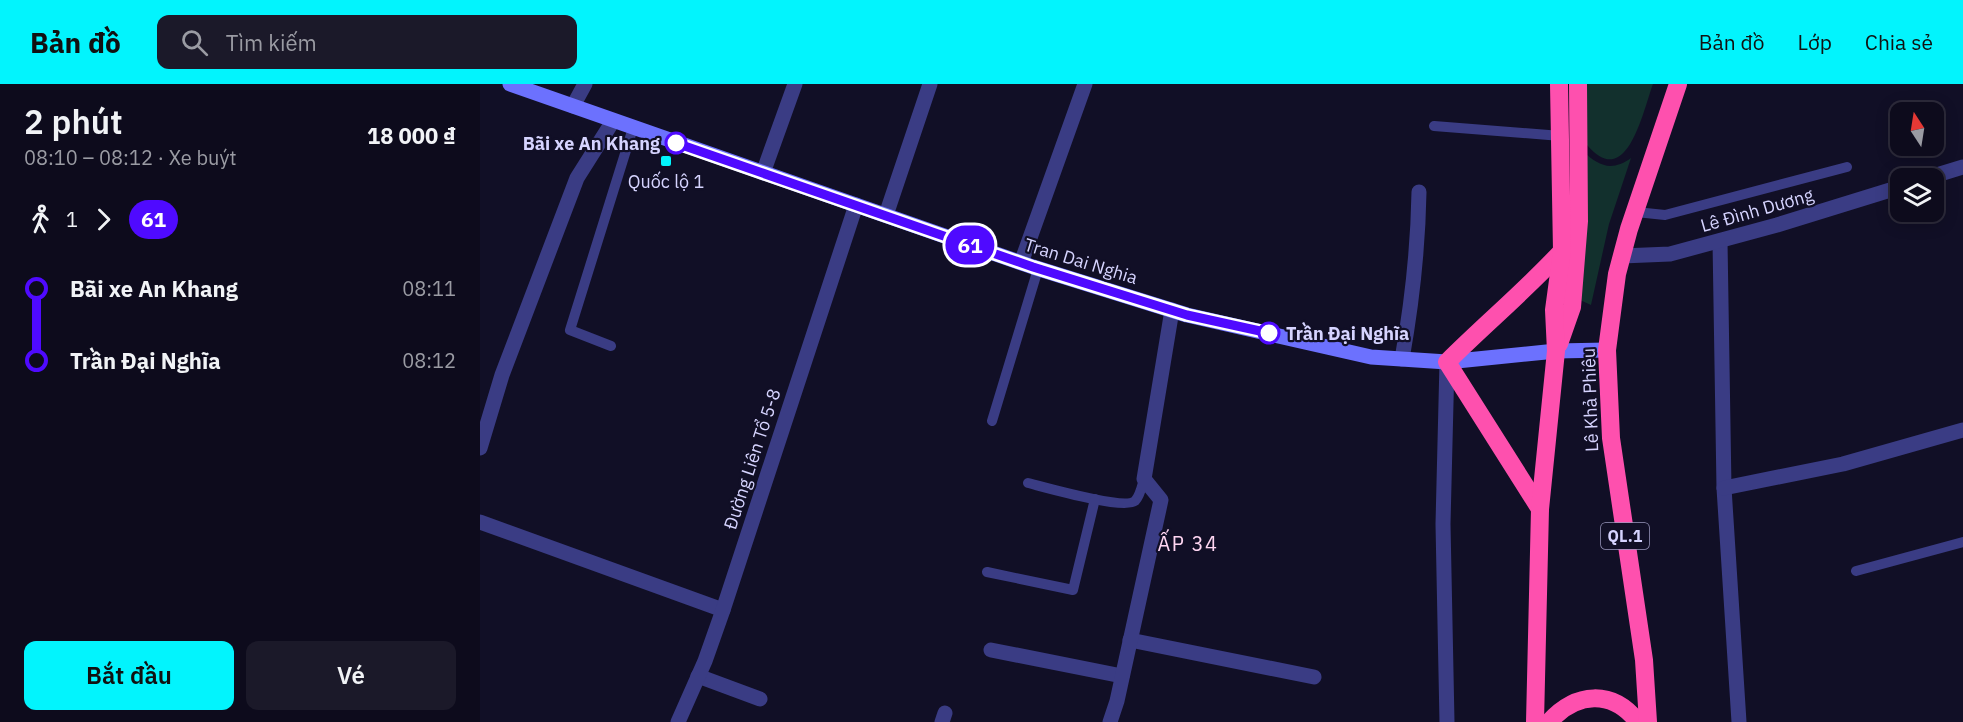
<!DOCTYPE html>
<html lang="vi">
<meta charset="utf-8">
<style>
body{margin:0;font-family:"IBM Plex Sans",sans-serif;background:#1b1929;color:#f1f3f6;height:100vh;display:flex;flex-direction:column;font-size:22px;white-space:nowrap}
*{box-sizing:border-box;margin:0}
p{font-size:20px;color:#9a9ba3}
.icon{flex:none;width:33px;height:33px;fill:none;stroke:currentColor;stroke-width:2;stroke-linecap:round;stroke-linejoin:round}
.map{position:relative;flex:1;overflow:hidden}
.drawer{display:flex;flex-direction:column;background:#0d0b1c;width:480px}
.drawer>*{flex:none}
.badge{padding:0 12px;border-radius:20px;font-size:21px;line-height:39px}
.needle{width:39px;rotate:348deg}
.buttons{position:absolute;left:1410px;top:18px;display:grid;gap:12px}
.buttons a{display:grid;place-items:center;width:54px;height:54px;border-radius:12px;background:#0d0b1c;box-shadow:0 3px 15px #0003,0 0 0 2px #2d2b3b;font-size:30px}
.map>.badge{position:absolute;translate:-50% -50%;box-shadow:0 0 0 3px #fff}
.legs{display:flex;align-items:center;gap:9px;height:66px;padding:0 24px;font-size:20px}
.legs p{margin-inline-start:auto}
.head{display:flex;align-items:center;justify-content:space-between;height:102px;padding:0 24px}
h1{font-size:33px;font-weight:600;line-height:45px}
.primary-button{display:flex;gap:12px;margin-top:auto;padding:12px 24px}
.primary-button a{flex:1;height:69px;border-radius:12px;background:#02f4fd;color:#111;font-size:24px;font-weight:600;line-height:69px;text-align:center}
.primary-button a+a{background:#1b1929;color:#f1f3f6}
ul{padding:0 24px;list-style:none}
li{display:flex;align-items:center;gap:21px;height:72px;font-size:22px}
li i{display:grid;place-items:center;width:9px;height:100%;margin:0 8px;background:currentColor}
li i::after{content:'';width:15px;height:15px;margin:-8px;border:4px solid;border-radius:50%;background:#0d0b1c}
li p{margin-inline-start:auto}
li:first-child i{background:linear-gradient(#0000 50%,currentColor 0)}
li:last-child i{background:linear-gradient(currentColor 50%,#0000 0)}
header{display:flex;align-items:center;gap:36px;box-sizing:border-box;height:84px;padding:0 30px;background:#02f4fd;color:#111}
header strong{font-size:28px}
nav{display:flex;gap:33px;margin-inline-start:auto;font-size:21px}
.search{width:420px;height:54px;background:#1b1929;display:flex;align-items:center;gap:15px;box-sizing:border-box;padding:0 21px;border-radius:12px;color:#9a9ba3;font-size:22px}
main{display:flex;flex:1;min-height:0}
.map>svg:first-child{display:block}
.green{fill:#12302d}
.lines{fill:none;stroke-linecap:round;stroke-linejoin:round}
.lane{stroke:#3a3c84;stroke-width:10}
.street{stroke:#3a3c84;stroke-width:15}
.secondary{stroke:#6c71fe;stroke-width:15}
.highway{stroke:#fe50ae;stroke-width:18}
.line-1-casing{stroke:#fff;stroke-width:14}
.line-1{stroke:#4f0aff;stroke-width:9}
.stop-1-dot{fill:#fff;stroke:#4f0aff;stroke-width:3}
.poi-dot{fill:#02f4fd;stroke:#110f26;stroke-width:2}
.labels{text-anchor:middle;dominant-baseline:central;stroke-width:4.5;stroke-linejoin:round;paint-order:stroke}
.shield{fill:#110f26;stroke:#9b99be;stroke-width:1.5}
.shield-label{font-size:16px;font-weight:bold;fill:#d6d4ff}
.stop-label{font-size:18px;font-weight:bold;fill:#d6d4ff;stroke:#110f26;text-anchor:end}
.poi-label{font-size:18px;fill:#d6d4ff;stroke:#110f26}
.street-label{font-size:18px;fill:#d6d4ff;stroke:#110f26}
.neighbourhood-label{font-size:20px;letter-spacing:1.5px;fill:#ffd6f2;stroke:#110f26}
</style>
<header>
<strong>Bản đồ</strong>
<div class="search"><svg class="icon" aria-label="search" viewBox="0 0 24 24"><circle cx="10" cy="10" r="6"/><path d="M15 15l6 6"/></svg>Tìm kiếm</div>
<nav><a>Bản đồ</a><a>Lớp</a><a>Chia sẻ</a></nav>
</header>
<main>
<section class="drawer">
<div class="head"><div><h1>2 phút</h1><p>08:10 – 08:12 · Xe buýt</p></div><b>18 000 ₫</b></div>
<div class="legs"><svg class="icon" aria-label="walk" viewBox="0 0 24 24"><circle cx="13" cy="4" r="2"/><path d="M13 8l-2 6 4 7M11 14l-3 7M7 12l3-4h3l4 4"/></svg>1<svg class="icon" aria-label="forward" viewBox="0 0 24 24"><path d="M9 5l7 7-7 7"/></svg><b class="badge" style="background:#4f0aff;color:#fff">61</b></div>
<ul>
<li><i style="color:#4f0aff"></i><b>Bãi xe An Khang</b><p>08:11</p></li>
<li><i style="color:#4f0aff"></i><b>Trần Đại Nghĩa</b><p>08:12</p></li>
</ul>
<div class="primary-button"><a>Bắt đầu</a><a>Vé</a></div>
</section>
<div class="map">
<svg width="1483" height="638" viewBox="0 0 1483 638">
<rect width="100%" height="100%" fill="#110f26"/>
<g class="green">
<path d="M1104,0h69c-10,27 -26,108 -66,61z"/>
<path d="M1103,67c15,15 29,21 48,7l-22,66 -18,81 -11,-5z"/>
</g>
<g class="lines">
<g class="lane">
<polyline points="954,42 1081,52"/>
<polyline points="1156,128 1185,131 1367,83"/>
<polyline points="131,262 90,246 153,44"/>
<polyline points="512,337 558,185"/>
<path d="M548,399c16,4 96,27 107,18 5,-5 7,-15 9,-22"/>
<polyline points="1376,487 1483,458"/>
<polyline points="507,488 593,506 615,415"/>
</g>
<g class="street">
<polyline points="93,22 105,0"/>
<polyline points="283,89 315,0"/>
<polyline points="1447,94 1483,83"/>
<polyline points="406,131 450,0"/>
<polyline points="1240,157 1244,404 1259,638"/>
<polyline points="1142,172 1190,170 1297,141 1420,103"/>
<polyline points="541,179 605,0"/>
<path d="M922,275c10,-56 16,-111 17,-167"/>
<polyline points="0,364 22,291 97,94 133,37"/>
<polyline points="1244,404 1363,380 1483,346"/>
<polyline points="0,438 243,526"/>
<polyline points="650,556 834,593"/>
<polyline points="511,566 642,592"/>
<polyline points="218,592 280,615"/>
<polyline points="198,638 225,577 243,526 376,121"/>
<polyline points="462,638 465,629"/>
<polyline points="630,638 637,617 681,416 664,395 692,226"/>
<polyline points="967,638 963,440 967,278"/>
</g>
<polyline class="secondary" points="30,0 553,183 707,231 891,273 967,278 1076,267 1127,266"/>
<g class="highway">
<polyline points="1079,260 1092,223 1099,137 1098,0"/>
<path d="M1060,425l-93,-147c38,-38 79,-72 115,-111"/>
<polyline points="1055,638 1060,425 1076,267 1074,226 1082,167 1079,0"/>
<path d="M1069,638c27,-30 63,-33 89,0"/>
<polyline points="1168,638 1164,576 1131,354 1127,266 1137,190 1149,145 1198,0"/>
</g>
</g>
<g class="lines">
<g class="line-1-casing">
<polyline id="line-1" points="196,59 553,183 707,231 789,249"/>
</g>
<use href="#line-1" class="line-1"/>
</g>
<g class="stop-1-dot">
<circle cx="196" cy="59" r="10"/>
<circle cx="789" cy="249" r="10"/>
</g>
<rect class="poi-dot" x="180" y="71" width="12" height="12" rx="3"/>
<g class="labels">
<rect class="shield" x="1121" y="439" width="48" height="26" rx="4.5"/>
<g class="shield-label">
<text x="1145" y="452">QL.1</text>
</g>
<g class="stop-label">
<text x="180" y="59">Bãi xe An Khang</text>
<text x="806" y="249" text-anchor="start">Trần Đại Nghĩa</text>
</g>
<g class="poi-label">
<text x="186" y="97">Quốc lộ 1</text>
</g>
<g class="street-label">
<text transform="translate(1277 126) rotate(-16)">Lê Đình Dương</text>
<text transform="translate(601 177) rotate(17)">Tran Dai Nghia</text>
<text transform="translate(1110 316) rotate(-92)">Lê Khả Phiêu</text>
<text transform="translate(272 375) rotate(-72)">Đường Liên Tổ 5-8</text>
</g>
<g class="neighbourhood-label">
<text x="708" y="459">ẤP 34</text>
</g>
</g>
</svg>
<div class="buttons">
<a><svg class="needle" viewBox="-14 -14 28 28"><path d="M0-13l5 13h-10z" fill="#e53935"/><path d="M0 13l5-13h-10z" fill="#9a9ba3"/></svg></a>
<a><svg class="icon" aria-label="layers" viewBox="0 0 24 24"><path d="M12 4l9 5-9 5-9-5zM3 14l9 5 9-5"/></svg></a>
</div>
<b class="badge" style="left:490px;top:161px;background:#4f0aff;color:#fff">61</b>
</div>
</main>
